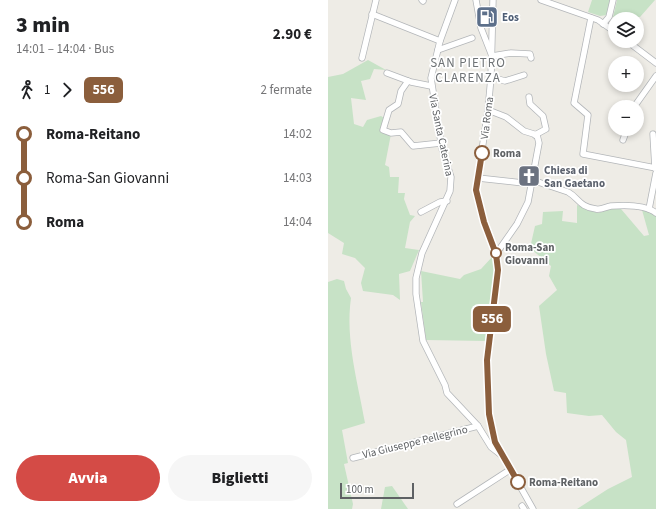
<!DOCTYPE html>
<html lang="it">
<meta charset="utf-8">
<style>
body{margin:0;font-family:"Source Sans 3",sans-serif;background:#f6f6f6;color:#202124;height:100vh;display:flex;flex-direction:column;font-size:15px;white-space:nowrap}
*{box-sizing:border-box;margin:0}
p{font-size:13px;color:#757577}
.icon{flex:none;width:22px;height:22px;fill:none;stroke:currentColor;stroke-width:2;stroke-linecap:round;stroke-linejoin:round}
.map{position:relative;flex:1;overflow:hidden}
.details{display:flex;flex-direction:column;background:#fff;width:328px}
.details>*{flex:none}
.badge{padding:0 8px;border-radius:6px;font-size:14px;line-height:26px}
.fabs{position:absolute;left:280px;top:12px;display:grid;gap:8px}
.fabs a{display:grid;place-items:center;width:36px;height:36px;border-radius:50%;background:#fff;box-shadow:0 2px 6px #0003;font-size:20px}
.scale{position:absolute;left:12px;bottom:10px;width:74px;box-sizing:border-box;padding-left:4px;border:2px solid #5e6164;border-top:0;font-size:11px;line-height:14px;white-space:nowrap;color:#5e6164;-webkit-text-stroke:3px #fff;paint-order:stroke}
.map>.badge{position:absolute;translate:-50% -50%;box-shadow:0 0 0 2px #fff}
.legs{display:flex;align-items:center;gap:6px;height:44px;padding:0 16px;font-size:13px}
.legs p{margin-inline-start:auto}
.headline{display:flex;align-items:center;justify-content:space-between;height:68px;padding:0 16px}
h1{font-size:22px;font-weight:800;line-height:30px}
.primary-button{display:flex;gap:8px;margin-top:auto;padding:8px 16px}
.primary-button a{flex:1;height:46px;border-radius:24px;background:#d44b46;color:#fff;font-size:16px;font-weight:800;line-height:46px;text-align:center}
.primary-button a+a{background:#f6f6f6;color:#202124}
ul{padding:0 16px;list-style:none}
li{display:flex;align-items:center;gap:14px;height:44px;font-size:15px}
li i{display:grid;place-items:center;width:6px;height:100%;margin:0 5px;background:currentColor}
li i::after{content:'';width:10px;height:10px;margin:-5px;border:3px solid;border-radius:50%;background:#fff}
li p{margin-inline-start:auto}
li:first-child i{background:linear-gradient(#0000 50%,currentColor 0)}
li:last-child i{background:linear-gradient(currentColor 50%,#0000 0)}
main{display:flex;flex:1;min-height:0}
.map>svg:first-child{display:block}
.green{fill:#c7e2c6}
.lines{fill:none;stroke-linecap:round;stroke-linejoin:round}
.minor-casing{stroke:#b3b6b9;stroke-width:7}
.minor{stroke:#fff;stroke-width:5.5}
.line-1-casing{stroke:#fff;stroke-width:9}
.line-1{stroke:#8b5e3c;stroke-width:6}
.stop-1-dot{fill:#fff;stroke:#8b5e3c;stroke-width:2}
.labels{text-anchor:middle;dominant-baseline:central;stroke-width:3.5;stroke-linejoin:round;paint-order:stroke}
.service-label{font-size:11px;font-weight:bold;fill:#4e5e75;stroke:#fff;text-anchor:start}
.street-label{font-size:11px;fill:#5e6164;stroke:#fff}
.stop-label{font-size:11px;font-weight:bold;fill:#5e6164;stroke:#fff;text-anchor:start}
.worship-label{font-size:11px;font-weight:bold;fill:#5b616d;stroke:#fff;text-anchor:start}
.quarter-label{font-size:13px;letter-spacing:1px;fill:#6f7376;stroke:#fff}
</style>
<main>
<section class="details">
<div class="headline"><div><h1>3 min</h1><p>14:01 – 14:04 · Bus</p></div><b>2.90 €</b></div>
<div class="legs"><svg class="icon" aria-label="walk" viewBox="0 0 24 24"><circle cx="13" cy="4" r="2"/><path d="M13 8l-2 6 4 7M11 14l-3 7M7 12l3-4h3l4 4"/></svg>1<svg class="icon" aria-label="forward" viewBox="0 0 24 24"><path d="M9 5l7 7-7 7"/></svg><b class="badge" style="background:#8b5e3c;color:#fff">556</b><p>2 fermate</p></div>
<ul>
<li><i style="color:#8b5e3c"></i><b>Roma-Reitano</b><p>14:02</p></li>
<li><i style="color:#8b5e3c"></i><span>Roma-San Giovanni</span><p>14:03</p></li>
<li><i style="color:#8b5e3c"></i><b>Roma</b><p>14:04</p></li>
</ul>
<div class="primary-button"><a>Avvia</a><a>Biglietti</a></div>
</section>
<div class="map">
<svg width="328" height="509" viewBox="0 0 328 509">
<rect width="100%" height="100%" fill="#eeece6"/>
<g class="green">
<polygon points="264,0 282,0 279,15 272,16 260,12"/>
<polygon points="289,0 327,0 312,17 287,19 286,23 285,17"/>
<polygon points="40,60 58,70 46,69 42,79 33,81 38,100 23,98 26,124 35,127 39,120 53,116 56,118 52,132 63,134 57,165 61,167 62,177 71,177 70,193 77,193 76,199 82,215 87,216 82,222 77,248 91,250 82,271 71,274 72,300 65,295 35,291 33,283 37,268 27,258 14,254 16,243 0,233 0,77 15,74"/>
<polygon points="249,205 270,213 283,208 293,209 316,236 321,235 314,210 324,213 328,216 328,509 249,509 280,489 304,477 298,440 288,432 274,415 261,416 239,413 238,393 226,391 218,354 211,306 229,290 221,276 223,266 202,248 207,226 214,224 215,212 235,211 234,221 249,223"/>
<polygon points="165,256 167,270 158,341 98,340 93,302 95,302 93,271 132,279 136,275 153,269"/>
<path d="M9,279l7,2 2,8 5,9c-6,41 7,85 14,125l-23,7 6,33 -4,1 9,40 -1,5h-24v-227z"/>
<polygon points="64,486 80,509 53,509 57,487"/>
</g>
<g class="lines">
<g class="minor-casing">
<g id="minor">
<polyline points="94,0 95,1"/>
<polyline points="127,0 112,41 103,78 114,149 123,177 122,191 94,253 88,278 88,294 95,341 117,385 119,393 150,426 163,447 172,454"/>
<polyline points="148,0 153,28 164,56 183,53 202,54 203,58"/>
<polyline points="165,0 163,77 160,110 148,190 156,222 168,254 170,270 159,360 161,414 167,442 205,509"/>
<polyline points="213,0 270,20 287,32"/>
<polyline points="44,14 112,41"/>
<polyline points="263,18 246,103 260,115 255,154 328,168"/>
<polyline points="275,24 281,17 285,0"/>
<polyline points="299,41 328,63"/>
<polyline points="110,50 144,38"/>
<polyline points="34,58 48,0"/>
<polyline points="59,73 83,82 103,86"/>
<polyline points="163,77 177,81 196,75"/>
<polyline points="80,81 73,91 70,104 61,110 55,130 63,133 73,132 85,146 113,143"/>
<polyline points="201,97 202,104 215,116 218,129 207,135"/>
<polyline points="295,107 297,104 300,107"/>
<polyline points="306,107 328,76"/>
<polyline points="160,110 178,117 196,131 209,135 211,143 200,202 189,224 168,254"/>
<polyline points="325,134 327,168"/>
<polyline points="295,140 299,129"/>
<polyline points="150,178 204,184"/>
<path d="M204,180l36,12c11,6 11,15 28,17 5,1 10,-2 15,-3 13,-1 35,-1 45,7"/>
<polyline points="321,209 328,173"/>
<polyline points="93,212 112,202 119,201"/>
<polyline points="25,458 150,426"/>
<polyline points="129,504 183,469"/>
<polyline points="194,506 196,509"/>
</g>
</g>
<use href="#minor" class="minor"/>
</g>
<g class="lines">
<g class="line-1-casing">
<polyline id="line-1" points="154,153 148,190 156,222 168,254 170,270 159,360 161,414 167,442 190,482"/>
</g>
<use href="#line-1" class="line-1"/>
</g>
<defs>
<g id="fuel-square" transform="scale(1.15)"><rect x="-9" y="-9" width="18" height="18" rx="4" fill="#5c6f8a" stroke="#fff"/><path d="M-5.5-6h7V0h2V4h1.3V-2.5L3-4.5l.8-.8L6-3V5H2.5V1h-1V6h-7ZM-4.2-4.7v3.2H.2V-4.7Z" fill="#fff"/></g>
<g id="church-square" transform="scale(1.15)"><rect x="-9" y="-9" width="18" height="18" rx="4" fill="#6b7280" stroke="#fff"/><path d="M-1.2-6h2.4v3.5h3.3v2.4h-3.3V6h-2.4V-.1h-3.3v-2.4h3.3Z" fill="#fff"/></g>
</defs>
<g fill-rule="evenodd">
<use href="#fuel-square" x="159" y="17"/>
<use href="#church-square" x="201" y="176"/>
</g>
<g class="stop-1-dot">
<circle cx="154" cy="153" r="7"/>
<circle cx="168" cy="253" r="5"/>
<circle cx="190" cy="482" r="7"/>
</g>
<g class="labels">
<g class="service-label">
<text x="174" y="17">Eos</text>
</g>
<g class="street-label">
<text transform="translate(159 118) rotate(-83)">Via Roma</text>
<text transform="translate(113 135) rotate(78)">Via Santa Caterina</text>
<text transform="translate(87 442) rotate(-14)">Via Giuseppe Pellegrino</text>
</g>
<g class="stop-label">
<text x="165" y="153">Roma</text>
<text x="177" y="247">Roma-San<tspan x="177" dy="13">Giovanni</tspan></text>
<text x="201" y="482">Roma-Reitano</text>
</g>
<g class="worship-label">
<text x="216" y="170">Chiesa di<tspan x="216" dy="13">San Gaetano</tspan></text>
</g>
<g class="quarter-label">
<text x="140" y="63">SAN PIETRO<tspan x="140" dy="15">CLARENZA</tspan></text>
</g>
</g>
</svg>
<div class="fabs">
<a><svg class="icon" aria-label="layers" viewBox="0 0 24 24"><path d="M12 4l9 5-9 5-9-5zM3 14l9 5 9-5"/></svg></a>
<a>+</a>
<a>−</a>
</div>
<div class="scale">100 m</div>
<b class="badge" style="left:164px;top:319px;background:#8b5e3c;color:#fff">556</b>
</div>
</main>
